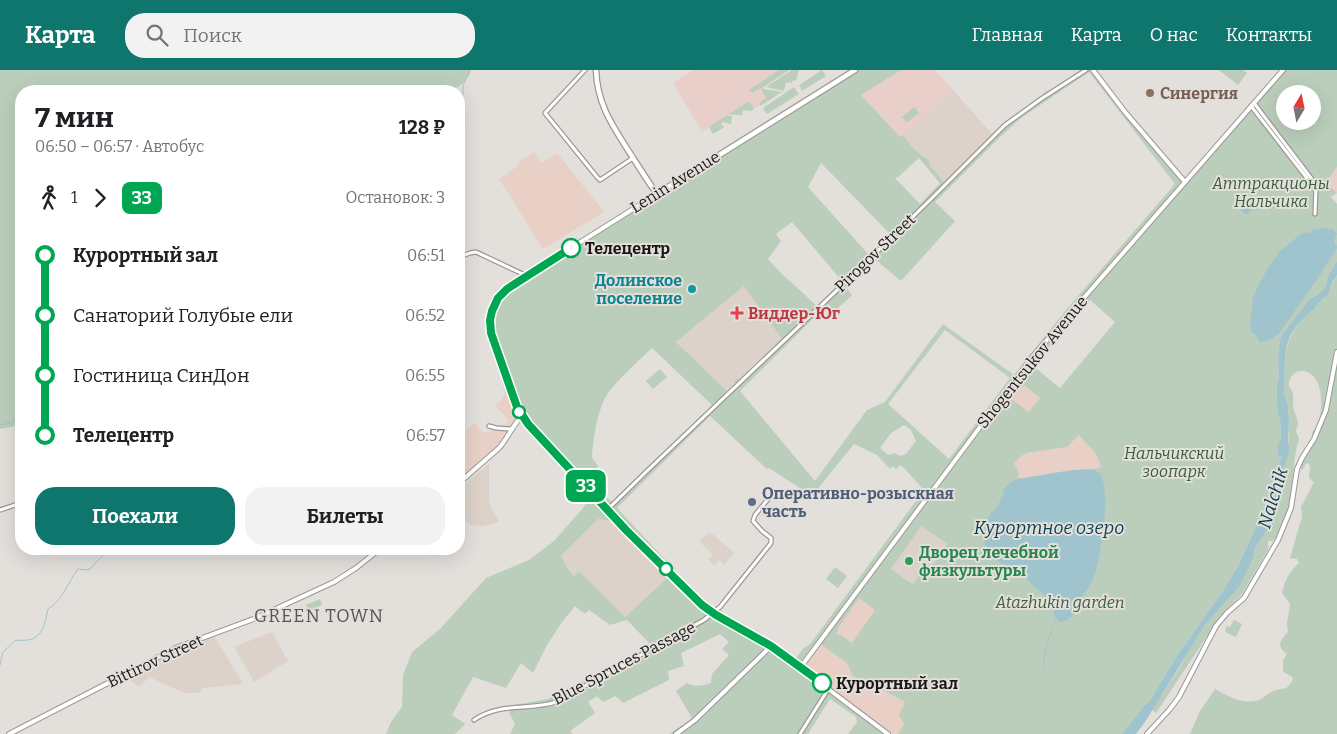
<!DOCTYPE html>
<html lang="ru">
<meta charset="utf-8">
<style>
body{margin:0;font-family:Bitter,serif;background:#f2f2f2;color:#202124;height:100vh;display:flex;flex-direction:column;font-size:19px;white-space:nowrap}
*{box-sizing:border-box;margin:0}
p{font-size:16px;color:#757577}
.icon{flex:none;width:28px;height:28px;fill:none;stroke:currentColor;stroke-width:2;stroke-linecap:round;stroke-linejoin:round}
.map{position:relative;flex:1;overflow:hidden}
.details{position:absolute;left:15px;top:15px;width:450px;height:470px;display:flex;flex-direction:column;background:#fff;border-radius:20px;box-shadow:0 5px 20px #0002}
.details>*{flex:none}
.badge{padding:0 10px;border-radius:8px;font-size:18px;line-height:32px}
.needle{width:32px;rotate:10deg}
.buttons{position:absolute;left:1276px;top:15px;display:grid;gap:10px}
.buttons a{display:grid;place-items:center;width:45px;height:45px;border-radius:50%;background:#fff;box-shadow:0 5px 20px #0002;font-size:25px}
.map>.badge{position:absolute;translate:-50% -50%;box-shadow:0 0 0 2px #fff}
.legs{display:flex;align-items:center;gap:8px;height:55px;padding:0 20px;font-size:16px}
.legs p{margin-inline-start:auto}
.overview{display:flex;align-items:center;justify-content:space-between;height:85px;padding:0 20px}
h1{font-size:28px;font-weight:700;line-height:38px}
.cta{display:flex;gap:10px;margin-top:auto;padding:10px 20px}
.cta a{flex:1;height:58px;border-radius:20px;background:#0f766e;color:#fff;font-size:20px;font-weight:700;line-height:58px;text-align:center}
.cta a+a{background:#f2f2f2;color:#202124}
ul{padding:0 20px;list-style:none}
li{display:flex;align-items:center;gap:18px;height:60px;font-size:19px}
li i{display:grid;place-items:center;width:8px;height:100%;margin:0 6px;background:currentColor}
li i::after{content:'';width:12px;height:12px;margin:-6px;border:4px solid;border-radius:50%;background:#fff}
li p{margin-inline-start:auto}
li:first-child i{background:linear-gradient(#0000 50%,currentColor 0)}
li:last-child i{background:linear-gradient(currentColor 50%,#0000 0)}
header{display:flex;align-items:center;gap:30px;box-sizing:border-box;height:70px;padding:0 25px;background:#0f766e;color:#fff}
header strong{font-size:24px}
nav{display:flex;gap:28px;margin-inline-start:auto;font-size:18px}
.search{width:350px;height:45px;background:#f2f2f2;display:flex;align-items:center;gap:12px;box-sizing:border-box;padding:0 18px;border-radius:20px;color:#757577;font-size:19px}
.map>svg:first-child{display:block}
.commercial{fill:#e8d0c7}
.built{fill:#dcd2c9}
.education{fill:#e9cfca}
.green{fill:#bbcebb;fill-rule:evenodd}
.water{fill:#a0c4ce}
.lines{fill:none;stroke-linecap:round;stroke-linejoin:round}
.stream{stroke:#a0c4ce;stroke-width:1}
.minor-casing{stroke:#9c9894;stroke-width:5.5}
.tertiary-casing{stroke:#9c9894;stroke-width:6}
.secondary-casing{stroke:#9c9894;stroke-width:7}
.minor{stroke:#fff;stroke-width:3}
.tertiary{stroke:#fff;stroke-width:4}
.secondary{stroke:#fff;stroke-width:4.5}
.line-1-casing{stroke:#fff;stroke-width:11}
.line-1{stroke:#00a651;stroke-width:8}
.education-dot{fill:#8d6e63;stroke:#e3dfdb;stroke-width:2}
.stop-1-dot{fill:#fff;stroke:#00a651;stroke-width:2.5}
.culture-dot{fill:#0f9aa8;stroke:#e3dfdb;stroke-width:2}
.health-dot{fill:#e0444e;stroke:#e3dfdb;stroke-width:2}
.service-dot{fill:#5c6f8a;stroke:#e3dfdb;stroke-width:2}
.leisure-dot{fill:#2e9e5b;stroke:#e3dfdb;stroke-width:2}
.labels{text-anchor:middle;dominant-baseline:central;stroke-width:4;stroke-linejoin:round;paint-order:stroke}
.education-label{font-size:16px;font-weight:bold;fill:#785e54;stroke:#e3dfdb;text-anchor:start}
.street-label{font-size:16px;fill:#1a1917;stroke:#e3dfdb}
.park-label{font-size:16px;font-style:italic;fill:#3a5e3b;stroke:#e3dfdb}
.stop-label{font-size:16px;font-weight:bold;fill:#1a1917;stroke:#e3dfdb;text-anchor:start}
.culture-label{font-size:16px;font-weight:bold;fill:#0d838f;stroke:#e3dfdb;text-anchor:end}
.health-label{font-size:16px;font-weight:bold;fill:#be3a42;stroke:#e3dfdb;text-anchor:start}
.service-label{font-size:16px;font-weight:bold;fill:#4e5e75;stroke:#e3dfdb;text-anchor:start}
.leisure-label{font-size:16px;font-weight:bold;fill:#27864d;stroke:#e3dfdb;text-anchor:start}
.water-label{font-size:18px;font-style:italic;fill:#073f4b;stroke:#e3dfdb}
.neighbourhood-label{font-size:18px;letter-spacing:1px;fill:#595552;stroke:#e3dfdb}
</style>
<header>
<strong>Карта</strong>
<div class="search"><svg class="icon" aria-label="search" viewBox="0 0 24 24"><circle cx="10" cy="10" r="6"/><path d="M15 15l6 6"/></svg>Поиск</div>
<nav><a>Главная</a><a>Карта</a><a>О нас</a><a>Контакты</a></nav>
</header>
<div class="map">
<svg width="1337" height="664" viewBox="0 0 1337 664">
<rect width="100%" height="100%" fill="#e3dfdb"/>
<g class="commercial">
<polygon points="534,82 542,93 557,83 604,142 543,179 499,109 518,96 517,93"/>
<polygon points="1337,97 1337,123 1328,115 1329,108"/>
<polygon points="508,313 522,346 504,372 465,408 459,399 459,367 474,353 484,363 494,360 496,356 505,355 509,351 495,335 501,331 505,323 503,314"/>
<polygon points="1024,315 1040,328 1029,343 1010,329 1020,316"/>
<polygon points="1079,365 1084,371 1095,381 1101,397 1093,400 1069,401 1017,409 1013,393 1021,386 1027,383 1067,377"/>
<polygon points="859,528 876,540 852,573 841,564 839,566 836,564 838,561 838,558"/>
<polygon points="819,573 847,593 888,623 905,632 904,654 898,664 888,664 800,598"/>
</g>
<g class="built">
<polygon points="953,20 992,64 944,112 930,96 928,89 921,86 909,75 903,65"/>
<polygon points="744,216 783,269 741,310 738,308 734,311 736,314 727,321 676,272"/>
<polygon points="489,394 489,431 492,440 498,449 499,451 494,454 483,456 471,455 467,452 459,453 459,419"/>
<polygon points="598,449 610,451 667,508 625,547 579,501 575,506 567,498 561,486"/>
<polygon points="921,456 947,474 930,499 926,497 914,514 891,499"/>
<polygon points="710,462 734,483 724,495 719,490 714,496 709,490 713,485 699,471"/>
<polygon points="272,562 288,591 254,612 234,577"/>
<polygon points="213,564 243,614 202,618 199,623 184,623 149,607 139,617 131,611 126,603 178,577"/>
</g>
<g class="education">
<polygon points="693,0 787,0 760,17 762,20 761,21 766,28 760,35 754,39 748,32 702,62 673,13"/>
<polygon points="901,0 935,0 953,20 900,68 861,25"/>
</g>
<g class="green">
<path d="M0,0h469l1,1c-5,14 -8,12 -19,20h-430v334l-21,4z"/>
<polygon points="779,0 789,0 761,19 760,18 752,23 749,20"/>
<polygon points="792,0 799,0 796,11 793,10 792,13 786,12 784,21 766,17"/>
<polygon points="822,0 826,6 802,21 799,15"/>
<path d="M855,0h46l-40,25 39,42 3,-2c7,10 14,19 25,24l2,7 14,16 62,-61 36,-25c2,-4 4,-5 8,-6l31,-20h12l92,111 98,-111h54v97l-8,11 -1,7 9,8 -6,4 6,7v57l-8,13 -4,14 -8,7 -8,5 -28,36 -2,11 -1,16 1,14 -2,7v21l1,9 2,4 1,20 -4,7 1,6 4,6 -5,10 -5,25 -33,72 -15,25 -49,70 -26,43 -4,3 -23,29h-224l6,-10 -5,-9 6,-13 -17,-9 -14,-11 -5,1 -16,-7 -6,-13 -28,-20 -19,25 88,66h-40l9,-12 -1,-5 -26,-18 -22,35h-139l15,-10 8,-6 -16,-27 11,-8c8,4 15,3 24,0l1,-9 17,-19 -7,-6 7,-7 -9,-8 -39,19 3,13 -16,5 1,9 -46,23 -8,-7 -12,6 -6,-6 -9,6 7,11 -25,18 2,3h-62l5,-10 -5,-10 -1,-8 39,-7 104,-53 -25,-26 -17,5 -21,-15 -4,4 -10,-8 -13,16 -15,23 -14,28 -12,-10 -15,25 -33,-11 -21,38 13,9 -10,10h-69l5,-12 11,-15 1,-32 9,-23 29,-24 45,-50 43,-18 25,-19 29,-33 11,-14 -72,-78 -30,-77 -1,-21 10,-24zM1089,2l86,112 -109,126 -52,65 -71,-51 -58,78 -18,8 -52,71 -75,-90 88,-87 7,7 17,-16 -5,-6 29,-29 25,21 54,-60 -20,-19 63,-63 23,-21zM1285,24h27v27h-27zM919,88l21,25 -20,21 -25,-26 1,-1 1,1zM821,93l69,71 -21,21 -61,-68zM792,152l50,59 -25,25 -35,-32 -14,-15 13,-18 -5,-7zM744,216l38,53 -41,41 -3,-2 -4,3 2,3 -9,7 -51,-49zM1090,230l25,22 -55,66 -27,-22zM945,260l65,48 -61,81 -61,-55zM652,278l60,57 -100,97 -23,-20 9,-16 -6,-8c1,-18 4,-40 12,-58 8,-16 35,-39 48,-52zM1024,315l16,13 -11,14 -18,-13 9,-13 2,2zM710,346l57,53 2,-1 43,28 42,-52 23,11 13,14 3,-3 3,3 5,-4 23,25 -113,153 -8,6 -10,13 -48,-31 -38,-22 -40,-39 4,-4 -54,-58zM904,355l7,5 5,11 -10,13 -6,2 -5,-3 -7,2 -8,-7 11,-15zM1079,365c10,13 17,14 22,32 -11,4 -21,2 -32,4 -17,1 -35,8 -52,7l2,-5 -5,-10 7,-7 6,-3 40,-6zM598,449l12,2 57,57 -42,39 -46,-46 -5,5 -7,-8 -6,-12zM921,456l26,18 -17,25 -4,-3 -13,18 -22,-15zM859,528l16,12 -23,33 -12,-9 -1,2 -3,-3 2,-2v-3z"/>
<polygon points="1219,0 1243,0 1247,3 1238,15"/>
<polygon points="794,17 799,24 767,44 763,38"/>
<polygon points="764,18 764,19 782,22 760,36 759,33 766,28 761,20"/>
<polygon points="748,32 750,32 754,39 751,41 743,40 741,47 741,45 738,45 737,46 737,45 729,44"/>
<polygon points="914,37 919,43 907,53 902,47"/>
<polygon points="727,45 732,46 731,54 722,52 721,55 724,56 723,58 713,64 710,59 710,56"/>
<path d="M1337,205v459h-147l10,-23 15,-22c15,8 29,17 46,10 4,-2 8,-7 13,-8 11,-4 12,1 19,-12l-2,-3 -8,-4v-12l4,-6c-11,-8 -7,-13 1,-22l-1,-9 3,-19 -8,-11c3,-13 7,-21 17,-30l-2,-4 -7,-1 12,-42 -1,-9 13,-25 -5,-4 1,-11 -1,-4 -4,1 -1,4 -3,2c-1,-10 9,-21 14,-29l-3,-8 2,-3 3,-1c5,-14 7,-41 -3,-52 -9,-10 -24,-7 -25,7 0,7 1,1 3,7 2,4 1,11 1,15 1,6 5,13 5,19 -1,3 -2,4 -2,7 1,3 3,5 3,7 -7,21 -5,43 -9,64 -3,12 -9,23 -13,34l-5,4h-4v9l-26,44 -21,21 -65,98 -4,-3 28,-43 11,-20 14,-22 35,-39 13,-27 2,-11 14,-21 11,-29 3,-29 6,-15 -1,-49 -4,-12 1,-35 1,-9 7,-18 3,-5 18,-17 9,-11c7,-5 9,-15 14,-23z"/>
<polygon points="660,299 667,307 653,319 646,311"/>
<polygon points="835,497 847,506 838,518 826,509"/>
<polygon points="320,529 322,535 309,541 306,535"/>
<polygon points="1234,550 1242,554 1236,567 1225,562 1227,556 1230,557"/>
</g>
<g class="water">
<polygon points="1246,130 1254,137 1246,145 1239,138"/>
<path d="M1325,158l7,1 5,5c-2,3 -4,7 -1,12l1,-1v3l-15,24 -42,60c-6,6 -13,11 -21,10l-3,-7 -4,-2 -2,-7 3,-29 5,-11 10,-18 12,-17 21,-17 8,-2 2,1 1,-3z"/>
<polygon points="1337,191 1337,205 1333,211 1328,225 1323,228 1314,239 1296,256 1291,264 1286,278 1285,288 1284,323 1288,335 1288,344 1289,346 1288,370 1289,376 1289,384 1283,399 1280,428 1269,457 1255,478 1253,489 1240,516 1205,555 1145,652 1136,664 1122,664 1145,635 1149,632 1175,589 1224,519 1239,494 1272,422 1277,397 1282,387 1278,386 1278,381 1277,375 1281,368 1280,348 1278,344 1277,335 1277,314 1279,307 1278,293 1279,277 1281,266 1309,230 1317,225 1325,218 1329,204"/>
<path d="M1073,400c8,0 20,-3 26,3 14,13 1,93 -7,109 -4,8 -11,14 -15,22 -2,5 -3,11 -7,14 -3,3 -7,3 -11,4 -5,-5 -5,-12 -7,-18h-1l-7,-9 -20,-18 -31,-19 -9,-15h2l-2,-2 2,-1c-4,-9 1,-20 6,-29l1,1 8,-12 -1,-1 4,-6 -2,-1c5,-7 8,-10 15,-13z"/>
</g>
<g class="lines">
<g class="stream">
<path d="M459,34c7,-11 2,-13 5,-21 2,-4 5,-8 6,-12l-1,-1"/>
<polyline points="459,54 459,56"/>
<path d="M0,355c13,-2 14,-4 21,-14"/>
<path d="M0,595l3,-13 13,-12c25,3 28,-11 32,-31 15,-9 20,-27 30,-40l8,1 4,-1 19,-20"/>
<polyline points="1044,596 1045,580 1056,548"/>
</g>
<g class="minor-casing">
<g id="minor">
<polyline points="585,0 545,43 597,107 600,110 633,88"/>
<polyline points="1254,33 1314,112 1316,118 1315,144"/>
<polyline points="1251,36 1310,112 1315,120"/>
<polyline points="459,187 470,183 476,182 527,206"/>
<polyline points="489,356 496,358 511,359"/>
<polyline points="608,439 647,401 853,205 930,130 1005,55 1041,29 1086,0"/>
<polyline points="0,440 21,433"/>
<path d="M474,650c26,-18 54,-9 82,-18l148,-82 16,-13 51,-64v-5l-9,-7 -9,-10 2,-6 14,-17"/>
<polyline points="800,664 829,618"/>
</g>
</g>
<g class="tertiary-casing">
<g id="tertiary">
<polyline points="1093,0 1125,42 1185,112"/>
<path d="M657,124l-143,90c-17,12 -26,28 -23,49l26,74 11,17 98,106 76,75 14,10 55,31 117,88"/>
<path d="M459,413l40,-35c9,-10 13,-22 23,-32"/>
<polyline points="800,598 1033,286 1283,0"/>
<polyline points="9,664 178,577 256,548 334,512 356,498 380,479"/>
<polyline points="676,664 695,650 766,581 771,576"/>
<polyline points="1147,664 1170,639 1179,627 1216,556 1227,543 1244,528 1278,470 1291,438 1297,399 1302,388 1314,369 1326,340 1337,282"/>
</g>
</g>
<g class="secondary-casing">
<path id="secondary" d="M596,0c1,36 19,59 37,88 8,12 15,24 24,36l198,-124"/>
</g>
<use href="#minor" class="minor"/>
<use href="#tertiary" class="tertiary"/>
<use href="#secondary" class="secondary"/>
</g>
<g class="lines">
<g class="line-1-casing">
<polyline id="line-1" points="571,178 507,219 498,228 492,241 490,250 491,263 517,337 528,354 626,460 702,535 716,545 771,576 822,613"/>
</g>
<use href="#line-1" class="line-1"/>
</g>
<circle class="education-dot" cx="1150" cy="23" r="5"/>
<g class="stop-1-dot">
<circle cx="571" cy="178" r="9"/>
<circle cx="519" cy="342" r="6"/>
<circle cx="666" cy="499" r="6"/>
<circle cx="822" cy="613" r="9"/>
</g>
<circle class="culture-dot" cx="692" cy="219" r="5"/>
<path class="health-dot" d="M734.5 235.5h5v5h5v5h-5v5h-5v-5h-5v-5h5z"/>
<circle class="service-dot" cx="752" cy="432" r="5"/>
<circle class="leisure-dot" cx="909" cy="491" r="5"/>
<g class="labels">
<g class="education-label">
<text x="1160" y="23">Синергия</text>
</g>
<g class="street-label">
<text transform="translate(675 112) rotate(-32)">Lenin Avenue</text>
<text transform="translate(875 183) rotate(-44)">Pirogov Street</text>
<text transform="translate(1032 292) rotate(-51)">Shogentsukov Avenue</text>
<text transform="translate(155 591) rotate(-25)">Bittirov Street</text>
<text transform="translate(624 593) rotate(-28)">Blue Spruces Passage</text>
</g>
<g class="park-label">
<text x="1271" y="113">Аттракционы<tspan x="1271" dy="18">Нальчика</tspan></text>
<text x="1174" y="383">Нальчикский<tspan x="1174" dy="18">зоопарк</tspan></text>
<text x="1060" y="532">Atazhukin garden</text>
</g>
<g class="stop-label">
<text x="585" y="178">Телецентр</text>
<text x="836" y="613">Курортный зал</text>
</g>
<g class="culture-label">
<text x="682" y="210">Долинское<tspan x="682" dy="18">поселение</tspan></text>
</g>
<g class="health-label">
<text x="748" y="243">Виддер-Юг</text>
</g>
<g class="service-label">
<text x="762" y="423">Оперативно-розыскная<tspan x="762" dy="18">часть</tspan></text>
</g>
<g class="leisure-label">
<text x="919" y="482">Дворец лечебной<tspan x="919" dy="18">физкультуры</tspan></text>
</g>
<g class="water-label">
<text transform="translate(1273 428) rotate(-73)">Nalchik</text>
<text x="1049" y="458">Курортное озеро</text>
</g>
<g class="neighbourhood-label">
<text x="319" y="546">GREEN TOWN</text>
</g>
</g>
</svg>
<div class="buttons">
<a><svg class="needle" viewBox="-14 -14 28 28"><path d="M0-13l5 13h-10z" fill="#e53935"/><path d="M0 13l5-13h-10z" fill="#757577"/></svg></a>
</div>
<b class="badge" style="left:586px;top:416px;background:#00a651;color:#fff">33</b>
<section class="details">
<div class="overview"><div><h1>7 мин</h1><p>06:50 – 06:57 · Автобус</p></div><b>128 ₽</b></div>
<div class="legs"><svg class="icon" aria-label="walk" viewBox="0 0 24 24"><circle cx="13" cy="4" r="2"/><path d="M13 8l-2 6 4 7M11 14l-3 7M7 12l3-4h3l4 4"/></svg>1<svg class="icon" aria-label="forward" viewBox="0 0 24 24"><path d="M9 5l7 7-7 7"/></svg><b class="badge" style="background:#00a651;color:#fff">33</b><p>Остановок: 3</p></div>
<ul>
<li><i style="color:#00a651"></i><b>Курортный зал</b><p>06:51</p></li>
<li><i style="color:#00a651"></i><span>Санаторий Голубые ели</span><p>06:52</p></li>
<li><i style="color:#00a651"></i><span>Гостиница СинДон</span><p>06:55</p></li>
<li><i style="color:#00a651"></i><b>Телецентр</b><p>06:57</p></li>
</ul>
<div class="cta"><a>Поехали</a><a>Билеты</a></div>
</section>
</div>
